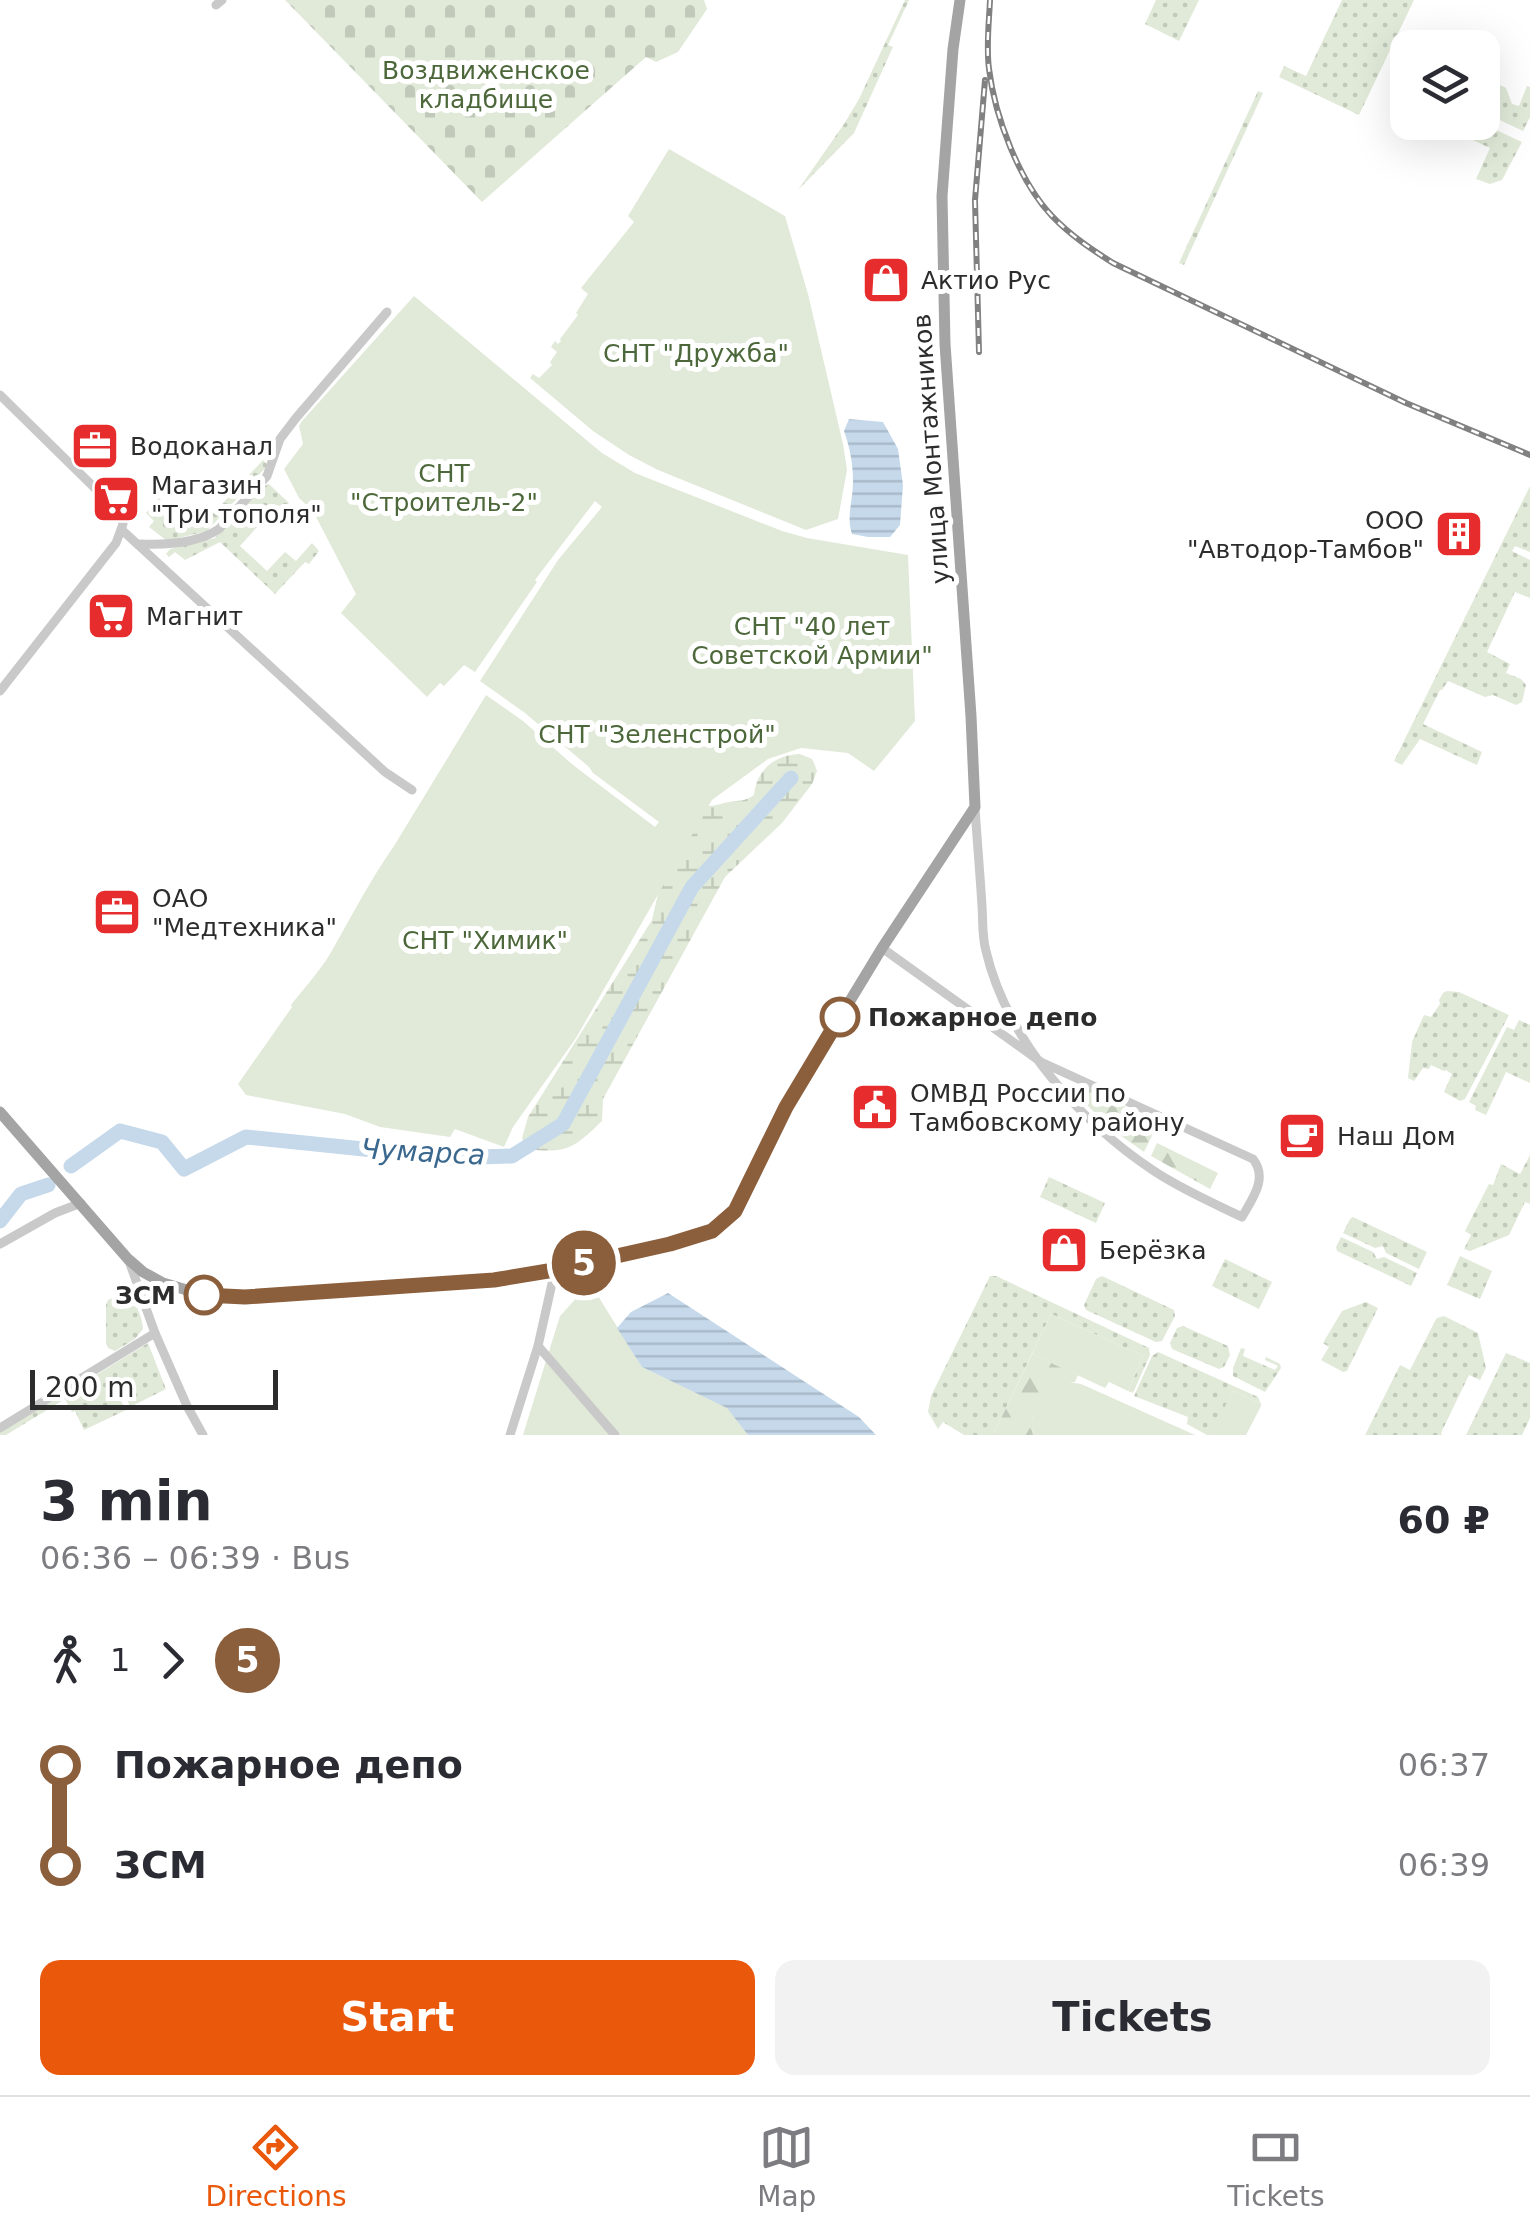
<!DOCTYPE html>
<meta charset="utf-8">
<style>
body{margin:0;font-family:"DejaVu Sans",sans-serif;background:#f2f2f3;color:#2b2b33;height:100vh;display:flex;flex-direction:column;font-size:38px;white-space:nowrap}
*{box-sizing:border-box;margin:0}
p{font-size:32px;color:#7c7c81}
.icon{flex:none;width:55px;height:55px;fill:none;stroke:currentColor;stroke-width:2;stroke-linecap:round;stroke-linejoin:round}
.map{position:relative;height:1435px;overflow:hidden}
.drawer{display:flex;flex-direction:column;background:#fff;flex:1}
.drawer>*{flex:none}
.badge{padding:0 20px;border-radius:32px;font-size:35px;line-height:65px}
.buttons{position:absolute;left:1390px;top:30px;display:grid;gap:20px}
.buttons a{display:grid;place-items:center;width:110px;height:110px;border-radius:20px;background:#fff;box-shadow:0 10px 40px #0002;font-size:50px}
.scale{position:absolute;left:30px;bottom:25px;width:248px;box-sizing:border-box;padding-left:10px;border:5px solid #2c2c2c;border-top:0;font-size:28px;line-height:35px;white-space:nowrap;color:#2c2c2c;-webkit-text-stroke:8px #fff;paint-order:stroke}
.map>.badge{position:absolute;translate:-50% -50%;box-shadow:0 0 0 5px #fff}
.legs{display:flex;align-items:center;gap:15px;height:110px;padding:0 40px;font-size:32px}
.legs p{margin-inline-start:auto}
.headline{display:flex;align-items:center;justify-content:space-between;height:170px;padding:0 40px}
h1{font-size:55px;font-weight:800;line-height:75px}
.cta{display:flex;gap:20px;margin-top:auto;padding:20px 40px}
.cta a{flex:1;height:115px;border-radius:20px;background:#ea580c;color:#fff;font-size:40px;font-weight:800;line-height:115px;text-align:center}
.cta a+a{background:#f2f2f3;color:#2b2b33}
ul{padding:0 40px;list-style:none}
li{display:flex;align-items:center;gap:35px;height:100px;font-size:38px}
li i{display:grid;place-items:center;width:15px;height:100%;margin:0 12px;background:currentColor}
li i::after{content:'';width:25px;height:25px;margin:-12px;border:8px solid;border-radius:50%;background:#fff}
li p{margin-inline-start:auto}
li:first-child i{background:linear-gradient(#0000 50%,currentColor 0)}
li:last-child i{background:linear-gradient(currentColor 50%,#0000 0)}
.tab-bar{display:flex;justify-content:space-around;align-items:center;height:140px;border-top:2px solid #e1e1e2;background:#fff;font-size:28px;color:#7c7c81}
.tab-bar a{display:grid;justify-items:center;gap:5px}
.tab-bar .active{color:#ea580c}
.map>svg:first-child{display:block}
.grass{fill:url(#grass-dots)}
.forest{fill:url(#forest-firs)}
.wetland{fill:url(#wetland-marsh)}
.cemetery{fill:url(#cemetery-stones)}
.garden{fill:#e1ead9}
.water{fill:url(#water-rules)}
.lines{fill:none;stroke-linecap:round;stroke-linejoin:round}
.river{stroke:#c5d9eb;stroke-width:15}
.minor{stroke:#c9c9c9;stroke-width:9}
.major{stroke:#a4a4a4;stroke-width:11}
.rail-casing{stroke:#818181;stroke-width:6}
.rail{stroke:#fff;stroke-width:2.5;stroke-dasharray:8;stroke-linecap:butt}
.line-1-casing{stroke:#fff;stroke-width:22}
.line-1{stroke:#8b5e3c;stroke-width:15}
.stop-1-dot{fill:#fff;stroke:#8b5e3c;stroke-width:5}
.labels{text-anchor:middle;dominant-baseline:central;stroke-width:10;stroke-linejoin:round;paint-order:stroke}
.park-label{font-size:25px;fill:#4c683a;stroke:#fff}
.poi-label{font-size:25px;fill:#2c2c2c;stroke:#fff;text-anchor:start}
.street-label{font-size:25px;fill:#2c2c2c;stroke:#fff}
.stop-label{font-size:25px;font-weight:bold;fill:#2c2c2c;stroke:#fff;text-anchor:start}
.water-label{font-size:28px;font-style:italic;fill:#3b688e;stroke:#fff}
</style>
<div class="map">
<svg width="1530" height="1435" viewBox="0 0 1530 1435">
<defs>
<pattern id="grass-dots" width="8" height="8" patternUnits="userSpaceOnUse" patternTransform="scale(2.5)"><rect width="8" height="8" fill="#e1ead9"/><path d="M2 2h.1M6 6h.1" fill="none" stroke="#c1c9ba" stroke-width="1.8" stroke-linecap="round"/></pattern>
<pattern id="forest-firs" width="22" height="20" patternUnits="userSpaceOnUse" patternTransform="scale(2.5)"><rect width="22" height="20" fill="#e1ead9"/><path d="M5 1l3.5 6h-7zM16 11l3.5 6h-7z" fill="#c1c9ba"/></pattern>
<pattern id="wetland-marsh" width="20" height="14" patternUnits="userSpaceOnUse" patternTransform="scale(2.5)"><rect width="20" height="14" fill="#e1ead9"/><path d="M1 5h8M5 5V1M11 12h8M15 12V8" fill="none" stroke="#c1c9ba"/></pattern>
<pattern id="cemetery-stones" width="16" height="16" patternUnits="userSpaceOnUse" patternTransform="scale(2.5)"><rect width="16" height="16" fill="#e1ead9"/><path d="M2 7V4a2 2 0 0 1 4 0v3zM10 15v-3a2 2 0 0 1 4 0v3z" fill="#c1c9ba"/></pattern>
<pattern id="water-rules" width="6" height="5" patternUnits="userSpaceOnUse" patternTransform="scale(2.5)"><rect width="6" height="5" fill="#c5d9eb"/><path d="M0 2.5h6" fill="none" stroke="#a9baca"/></pattern>
</defs>
<rect width="100%" height="100%" fill="#fff"/>
<g class="grass">
<polygon points="905,0 909,0 888,45 893,47 854,133 798,190 844,124 859,99"/>
<polygon points="1156,0 1199,0 1179,41 1145,24"/>
<polygon points="1342,0 1414,0 1359,115 1279,77 1284,66 1306,76"/>
<polygon points="1483,50 1498,57 1493,68 1496,83 1506,88 1512,104 1519,106 1527,86 1530,87 1530,117 1523,131 1483,112"/>
<polygon points="1258,91 1263,93 1184,265 1179,263"/>
<polygon points="1436,123 1481,123 1522,142 1502,180 1490,184 1476,179 1490,148"/>
<polygon points="263,460 268,465 207,531 167,541 149,527 154,521 146,513 159,498 185,521 195,511 206,521"/>
<polygon points="269,484 289,503 284,508 277,505 240,546 267,571 285,552 296,561 312,543 319,551 309,564 305,562 275,594 220,542 185,560 175,552 169,557 166,554 170,549 215,538 262,487"/>
<polygon points="1530,486 1530,552 1515,546 1512,551 1530,560 1530,598 1515,592 1487,652 1510,664 1506,673 1521,679 1526,685 1522,702 1516,705 1493,695 1485,697 1448,681 1442,690 1440,690 1423,724 1482,752 1477,765 1420,739 1402,765 1394,761"/>
<polygon points="1447,991 1459,992 1509,1015 1465,1099 1460,1101 1444,1092 1452,1074 1446,1070 1444,1071 1431,1065 1429,1069 1423,1068 1414,1081 1408,1078 1412,1042 1424,1015 1431,1017 1440,1004 1439,1000 1443,993"/>
<polygon points="1519,1020 1530,1025 1530,1083 1506,1072 1486,1115 1475,1110 1476,1106 1469,1102 1507,1027 1514,1030"/>
<polygon points="1530,1155 1530,1204 1525,1202 1509,1235 1470,1251 1464,1249 1471,1235 1465,1231 1489,1184 1493,1185 1501,1164 1520,1174"/>
<polygon points="1049,1177 1105,1203 1096,1223 1040,1197"/>
<polygon points="1353,1217 1427,1252 1419,1269 1386,1253 1383,1246 1375,1248 1343,1233 1350,1219"/>
<polygon points="1341,1237 1373,1252 1377,1259 1384,1257 1417,1273 1411,1286 1337,1251 1336,1247"/>
<polygon points="1460,1256 1492,1271 1480,1299 1447,1285"/>
<polygon points="1225,1259 1272,1282 1259,1309 1212,1286"/>
<polygon points="990,1276 996,1276 1149,1348 1150,1355 1133,1393 1128,1391 1143,1356 1051,1314 993,1435 964,1435 943,1422 938,1429 928,1412 931,1396"/>
<polygon points="1102,1276 1174,1310 1175,1316 1162,1341 1156,1342 1086,1310 1084,1305 1096,1279"/>
<path d="M119,1295c15,0 23,20 24,34l-8,10 -20,12 -7,-3 -2,-6v-37l2,-5z"/>
<polygon points="1366,1302 1378,1308 1347,1371 1343,1372 1321,1360 1329,1347 1323,1343 1342,1311"/>
<polygon points="1444,1316 1478,1333 1486,1368 1480,1380 1469,1375 1441,1433 1442,1435 1365,1435 1400,1365 1410,1370 1435,1321 1437,1318"/>
<polygon points="1183,1326 1228,1346 1230,1355 1224,1367 1219,1369 1172,1349 1170,1343 1177,1328"/>
<polygon points="148,1343 166,1389 130,1407 124,1391 117,1394 126,1410 84,1430 75,1411 72,1412 65,1399 6,1435 0,1435 0,1432 81,1384 84,1389 83,1383"/>
<polygon points="1241,1348 1245,1349 1243,1356 1275,1370 1278,1366 1265,1360 1266,1357 1280,1364 1281,1368 1265,1392 1233,1376 1233,1368"/>
<polygon points="1158,1352 1258,1397 1261,1404 1233,1391 1212,1434 1215,1435 1207,1435 1187,1424 1188,1417 1134,1396 1152,1356"/>
<polygon points="1506,1353 1530,1363 1530,1418 1522,1435 1466,1435"/>
</g>
<g class="forest">
<polygon points="1080,1084 1158,1123 1144,1152 1110,1128 1075,1093 1075,1090"/>
<polygon points="1157,1143 1218,1173 1210,1189 1151,1156"/>
<path d="M1032,1354l46,21 -3,7c-30,2 -47,23 -42,53h-40z"/>
</g>
<path class="wetland" d="M800,754l12,5 2,4 3,8 -5,13 -30,39 -57,54 -122,222 -1,22c-28,27 -35,33 -75,28l-5,-11 6,-21 124,-197 22,-96 20,-20c19,3 18,2 35,-2 11,-2 15,0 25,-7 3,-26 21,-40 46,-41z"/>
<polygon class="cemetery" points="285,0 704,0 707,9 678,52 656,62 646,57 482,202"/>
<g class="garden">
<polygon points="669,149 785,216 808,294 843,444 847,470 838,519 806,530 658,470 629,455 593,431 530,378 533,374 539,378 552,365 550,362 557,352 551,347 555,341 558,344 561,341 560,339 578,315 576,313 588,294 581,288 634,222 628,216"/>
<path d="M414,296l188,157 33,20 147,58 25,7 101,17 7,166 -41,50 -26,-18 -47,-5 -33,11 -56,41 -136,238 -63,89 -9,20 -49,-18 -5,8 -70,-10 -35,-13 -99,-19 -8,-11 54,-77 -1,-2c13,-17 28,-33 39,-51 20,-35 40,-74 64,-108l92,-151 37,26 50,44 82,62 4,-5 -66,-49 -4,-6 -64,-54 -45,-32 78,-121 44,-53 -7,-6 -60,79 2,2 -62,90 -11,-7 -20,21 -4,-3 -13,14 -86,-84 15,-19 -43,-83 -14,-13 -15,-29 19,-25 -4,-18 3,-5z"/>
<polygon points="590,1283 642,1367 728,1408 748,1435 523,1435 560,1316"/>
<polygon points="1051,1314 1143,1356 1128,1391 1109,1382 1105,1388 1032,1354"/>
<path d="M1069,1382l12,2 114,51h-162c-5,-27 8,-50 36,-53z"/>
<polygon points="1233,1391 1261,1404 1261,1406 1246,1435 1215,1435 1211,1433"/>
</g>
<g class="water">
<path d="M849,419l34,3 15,27 5,36 -3,40 -10,12h-22l-16,-3c-6,-18 1,-33 1,-52 0,-18 -3,-34 -9,-51z"/>
<polygon points="668,1293 859,1417 876,1435 748,1435 727,1408 642,1367 617,1328 631,1312"/>
</g>
<g class="lines">
<g class="river">
<polyline points="71,1166 120,1131 162,1142 184,1169 246,1137 451,1158 512,1156 563,1124 692,887 791,778"/>
<polyline points="0,1221 21,1194 48,1185"/>
</g>
<g class="minor">
<polyline points="216,5 222,0"/>
<polyline points="0,395 110,503 119,513 123,524 116,543 0,691"/>
<polyline points="122,530 385,772 412,790"/>
<path d="M141,544c25,1 57,-1 78,-15l48,-53 13,-37 16,-21 91,-106"/>
<path d="M882,948l159,114 212,97c15,19 0,39 -11,58 -29,-14 -61,-28 -88,-46 -74,-49 -147,-131 -168,-220 -4,-14 -3,-30 -4,-45 -2,-33 -5,-66 -7,-99"/>
<polyline points="0,1244 55,1213 81,1203"/>
<polyline points="129,1261 155,1333 187,1406 203,1435"/>
<polyline points="538,1346 615,1435"/>
<polyline points="0,1428 155,1333"/>
<polyline points="510,1435 538,1346 555,1270"/>
</g>
<polyline class="major" points="0,1112 128,1259 143,1272 163,1283 204,1295 222,1297 493,1279 555,1270 670,1244 712,1231 735,1211 786,1107 816,1057 882,948 975,807 971,716 945,344 942,196 953,49 960,0"/>
<g class="rail-casing">
<g id="rail">
<path d="M990,0c-1,23 -4,46 -1,69 6,48 30,112 63,147 18,19 39,33 61,47l293,140 124,52"/>
<polyline points="979,352 975,200 985,80"/>
</g>
</g>
<use href="#rail" class="rail"/>
</g>
<g class="lines">
<g class="line-1-casing">
<polyline id="line-1" points="204,1295 245,1297 494,1280 554,1270 670,1244 712,1231 735,1211 786,1107 840,1017"/>
</g>
<use href="#line-1" class="line-1"/>
</g>
<defs>
<g id="shop-square" transform="scale(2.5)"><rect x="-9" y="-9" width="18" height="18" rx="4" fill="#e62c2c" stroke="#fff"/><path d="M-5-2.5h2.3a2.7 3.5 0 0 1 5.4 0H5L5.5 6h-11ZM-1.5-2.5h3a1.5 2.3 0 0 0-3 0Z" fill="#fff"/></g>
<g id="office-square" transform="scale(2.5)"><rect x="-9" y="-9" width="18" height="18" rx="4" fill="#e62c2c" stroke="#fff"/><path d="M-6-3h4V-5.5h4V-3h4V5H-6ZM-1-4.5V-3h2v-1.5ZM-6 0V1H6V0Z" fill="#fff"/></g>
<g id="supermarket-square" transform="scale(2.5)"><rect x="-9" y="-9" width="18" height="18" rx="4" fill="#e62c2c" stroke="#fff"/><path d="M-6-5.5h2.5l.6 2H6L4.5 2H-2.5L-4.4-4H-6ZM-1.5 3.2a1.3 1.3 0 1 0 .1 0ZM3 3.2a1.3 1.3 0 1 0 .1 0Z" fill="#fff"/></g>
<g id="building-square" transform="scale(2.5)"><rect x="-9" y="-9" width="18" height="18" rx="4" fill="#e62c2c" stroke="#fff"/><path d="M-4-6H4V6H1V3H-1V6H-4ZM-2.5-4.3h1.7v1.8h-1.7ZM.8-4.3h1.7v1.8H.8ZM-2.5-1h1.7V.8h-1.7ZM.8-1h1.7V.8H.8Z" fill="#fff"/></g>
<g id="civic-square" transform="scale(2.5)"><rect x="-9" y="-9" width="18" height="18" rx="4" fill="#e62c2c" stroke="#fff"/><path d="M-.6-6.5H3V-4.5H.6V-3L4-1V1h2V6H-6V1h2V-1L-.6-3ZM-1.2 2.5V6h2.4V2.5Z" fill="#fff"/></g>
<g id="cafe-square" transform="scale(2.5)"><rect x="-9" y="-9" width="18" height="18" rx="4" fill="#e62c2c" stroke="#fff"/><path d="M-5.5-4.5H6V0H3Q3 3.5 0 3.5H-2.5Q-5.5 3.5-5.5 0ZM3-3.2v2h1.7v-2ZM-6 4.5H4V6H-6Z" fill="#fff"/></g>
</defs>
<g fill-rule="evenodd">
<use href="#shop-square" x="886" y="280"/>
<use href="#office-square" x="95" y="446"/>
<use href="#supermarket-square" x="116" y="499"/>
<use href="#building-square" x="1459" y="534"/>
<use href="#supermarket-square" x="111" y="616"/>
<use href="#office-square" x="117" y="912"/>
<use href="#civic-square" x="875" y="1107"/>
<use href="#cafe-square" x="1302" y="1136"/>
<use href="#shop-square" x="1064" y="1250"/>
</g>
<g class="stop-1-dot">
<circle cx="840" cy="1017" r="18"/>
<circle cx="204" cy="1295" r="18"/>
</g>
<g class="labels">
<g class="park-label">
<text x="486" y="70">Воздвиженское<tspan x="486" dy="29">кладбище</tspan></text>
<text x="696" y="353">СНТ "Дружба"</text>
<text x="444" y="473">СНТ<tspan x="444" dy="29">"Строитель-2"</tspan></text>
<text x="812" y="626">СНТ "40 лет<tspan x="812" dy="29">Советской Армии"</tspan></text>
<text x="657" y="734">СНТ "Зеленстрой"</text>
<text x="485" y="940">СНТ "Химик"</text>
</g>
<g class="poi-label">
<text x="921" y="280">Актио Рус</text>
<text x="130" y="446">Водоканал</text>
<text x="151" y="485">Магазин<tspan x="151" dy="29">"Три тополя"</tspan></text>
<text x="1424" y="520" text-anchor="end">ООО<tspan x="1424" dy="29">"Автодор-Тамбов"</tspan></text>
<text x="146" y="616">Магнит</text>
<text x="152" y="898">ОАО<tspan x="152" dy="29">"Медтехника"</tspan></text>
<text x="910" y="1093">ОМВД России по<tspan x="910" dy="29">Тамбовскому району</tspan></text>
<text x="1337" y="1136">Наш Дом</text>
<text x="1099" y="1250">Берёзка</text>
</g>
<g class="street-label">
<text transform="translate(931 449) rotate(-94)">улица Монтажников</text>
</g>
<g class="stop-label">
<text x="868" y="1017">Пожарное депо</text>
<text x="176" y="1295" text-anchor="end">ЗСМ</text>
</g>
<g class="water-label">
<text transform="translate(423 1152) rotate(3)">Чумарса</text>
</g>
</g>
</svg>
<div class="buttons">
<a><svg class="icon" aria-label="layers" viewBox="0 0 24 24"><path d="M12 4l9 5-9 5-9-5zM3 14l9 5 9-5"/></svg></a>
</div>
<div class="scale">200 m</div>
<b class="badge" style="left:584px;top:1263px;background:#8b5e3c;color:#fff">5</b>
</div>
<section class="drawer">
<div class="headline"><div><h1>3 min</h1><p>06:36 – 06:39 · Bus</p></div><b>60 ₽</b></div>
<div class="legs"><svg class="icon" aria-label="walk" viewBox="0 0 24 24"><circle cx="13" cy="4" r="2"/><path d="M13 8l-2 6 4 7M11 14l-3 7M7 12l3-4h3l4 4"/></svg>1<svg class="icon" aria-label="forward" viewBox="0 0 24 24"><path d="M9 5l7 7-7 7"/></svg><b class="badge" style="background:#8b5e3c;color:#fff">5</b></div>
<ul>
<li><i style="color:#8b5e3c"></i><b>Пожарное депо</b><p>06:37</p></li>
<li><i style="color:#8b5e3c"></i><b>ЗСМ</b><p>06:39</p></li>
</ul>
<div class="cta"><a>Start</a><a>Tickets</a></div>
</section>
<nav class="tab-bar">
<a class="active"><svg class="icon" aria-label="directions" viewBox="0 0 24 24"><path d="M12 3l9 9-9 9-9-9zM9 14v-3h6M13 9l2 2-2 2"/></svg>Directions</a>
<a><svg class="icon" aria-label="map" viewBox="0 0 24 24"><path d="M3 6l6-2 6 2 6-2v14l-6 2-6-2-6 2zM9 4v14M15 6v14"/></svg>Map</a>
<a><svg class="icon" aria-label="tickets" viewBox="0 0 24 24"><path d="M3 7h18v10H3zM15 7v10"/></svg>Tickets</a>
</nav>
